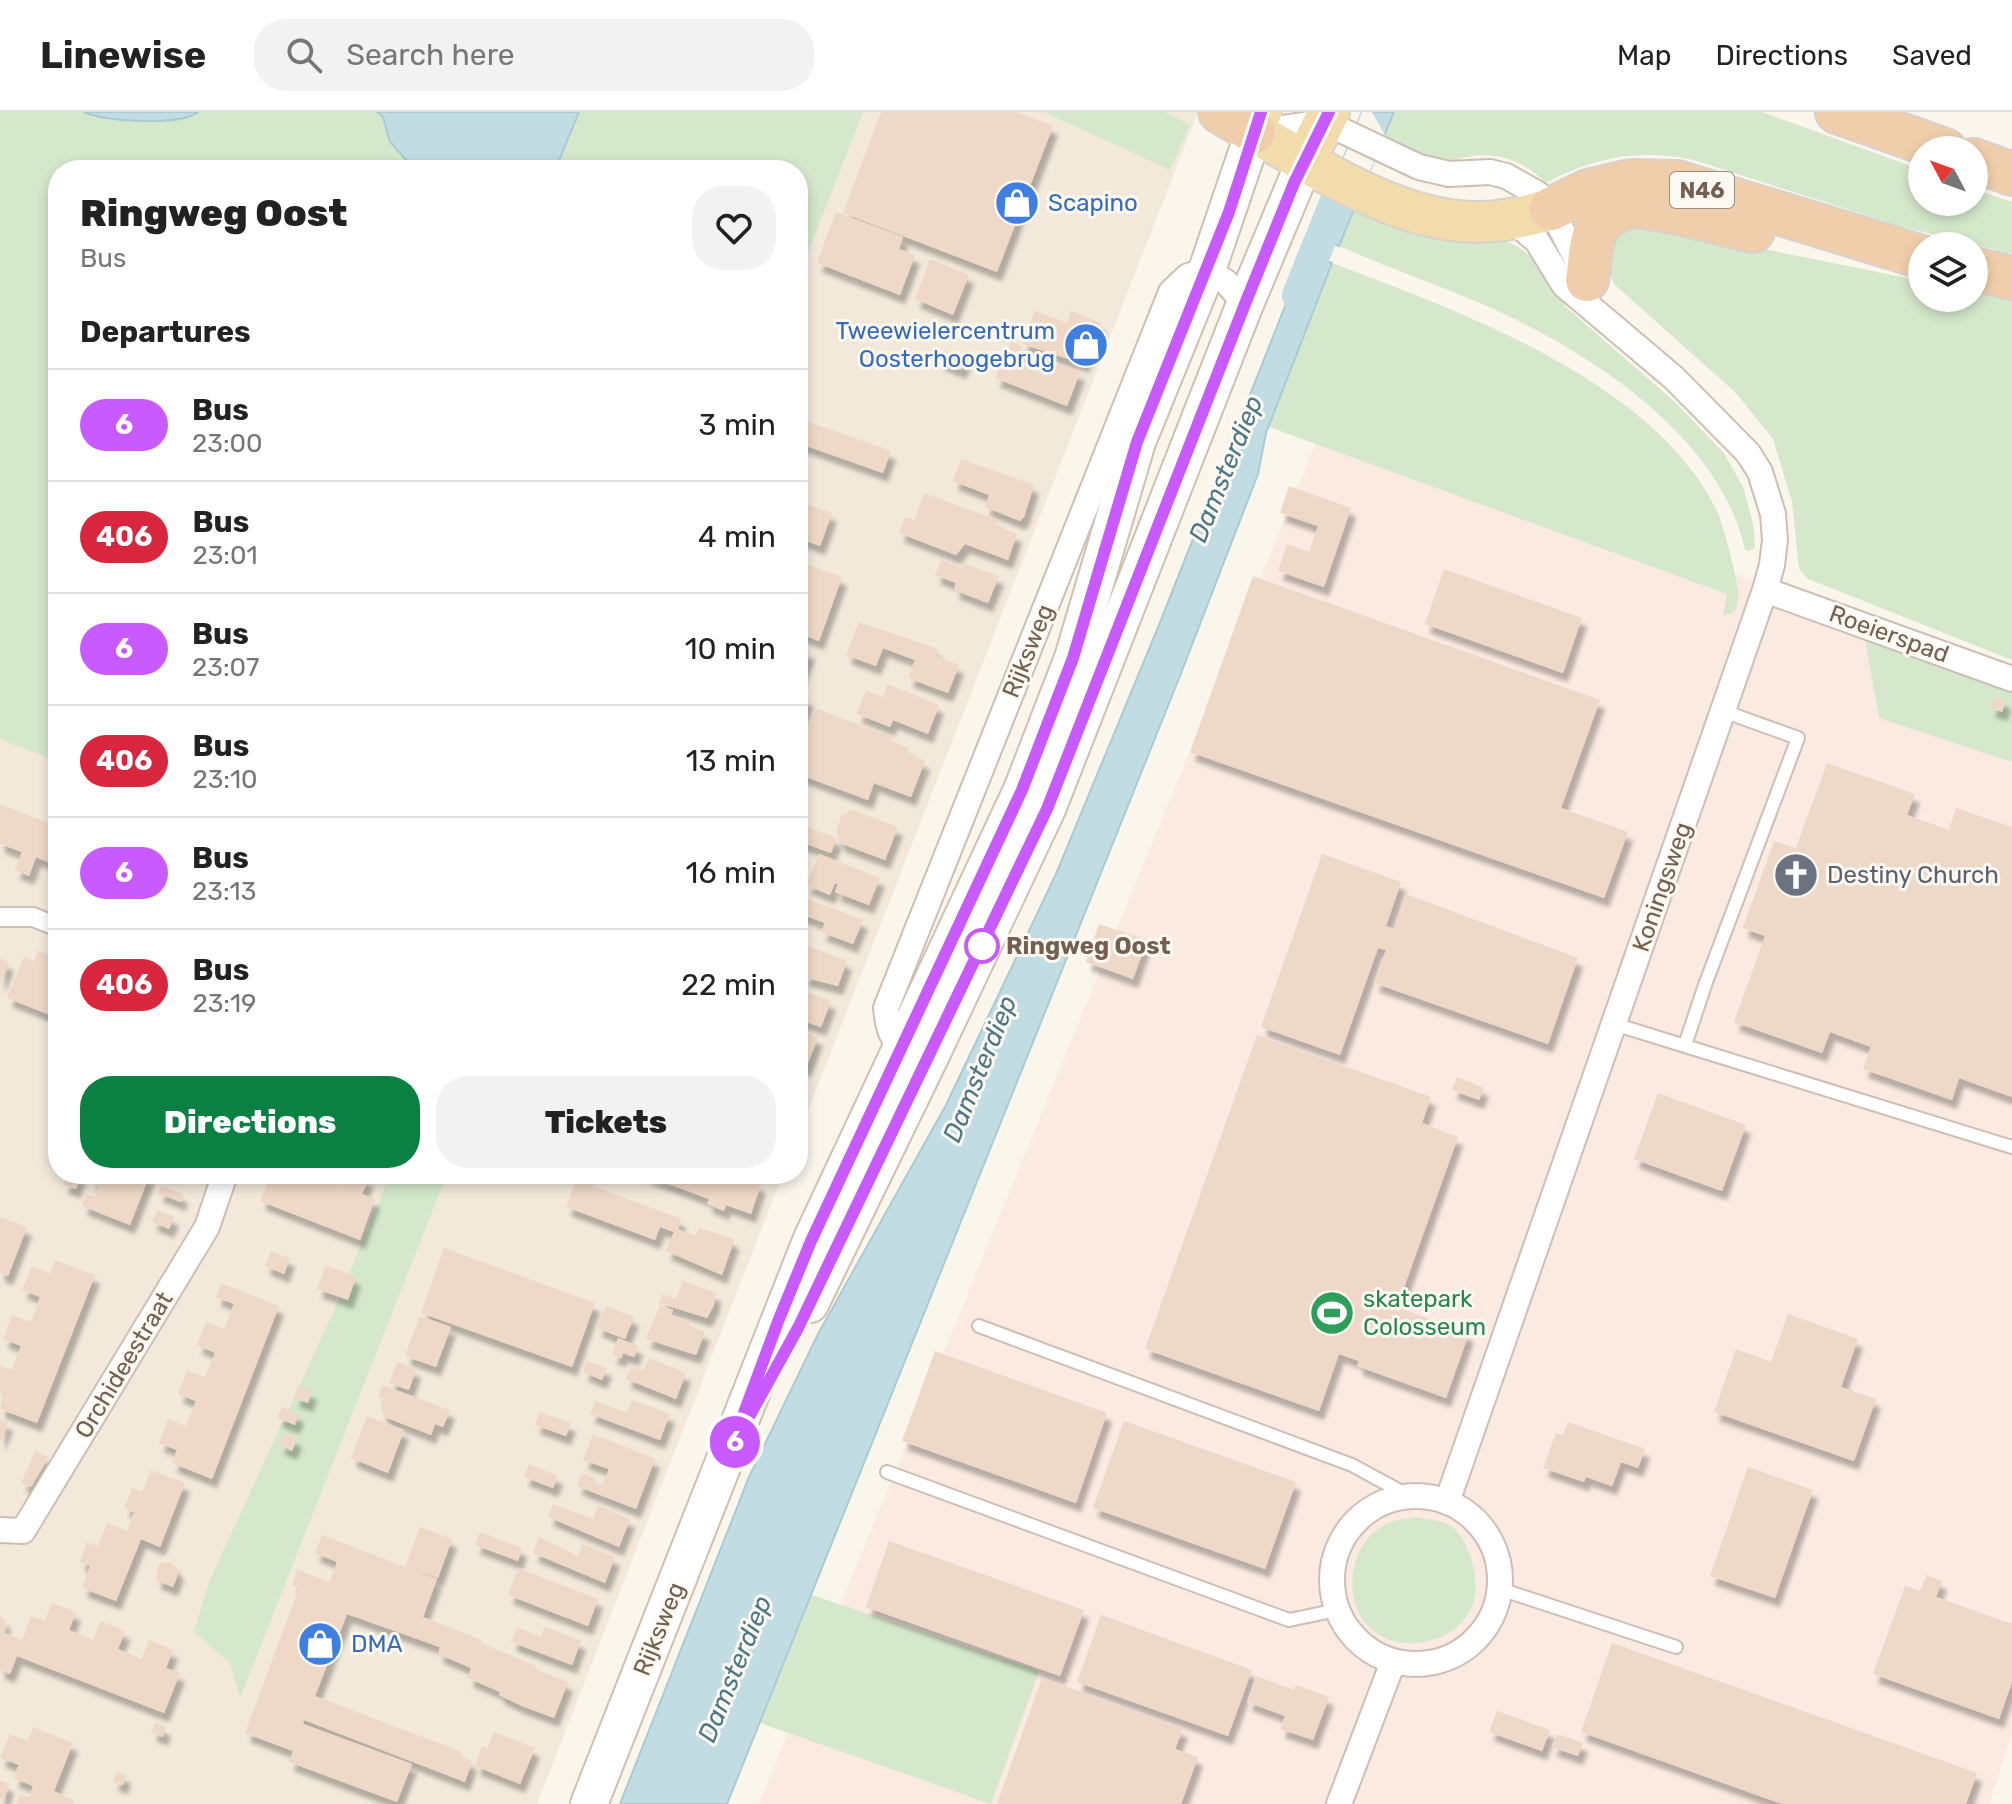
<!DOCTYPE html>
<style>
body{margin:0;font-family:Rubik,sans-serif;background:#f2f2f2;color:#222;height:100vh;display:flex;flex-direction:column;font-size:30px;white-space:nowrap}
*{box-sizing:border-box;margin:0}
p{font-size:26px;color:#767676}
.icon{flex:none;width:44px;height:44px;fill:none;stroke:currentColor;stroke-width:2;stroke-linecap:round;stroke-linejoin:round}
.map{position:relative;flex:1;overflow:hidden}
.side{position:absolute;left:48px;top:48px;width:760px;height:1024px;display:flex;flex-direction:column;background:#fff;border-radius:32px;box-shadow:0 4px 12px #0003}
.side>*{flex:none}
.badge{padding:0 16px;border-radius:26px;font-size:28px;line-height:52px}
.needle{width:52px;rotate:311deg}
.buttons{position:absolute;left:1908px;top:24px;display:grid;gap:16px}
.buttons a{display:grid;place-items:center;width:80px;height:80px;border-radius:50%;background:#fff;box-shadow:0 4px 12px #0003;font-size:40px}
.map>.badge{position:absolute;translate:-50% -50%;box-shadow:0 0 0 4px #fff}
h2{padding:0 32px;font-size:30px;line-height:72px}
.round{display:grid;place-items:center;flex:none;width:84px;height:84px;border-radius:32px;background:#f2f2f2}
.overview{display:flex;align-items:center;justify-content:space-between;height:136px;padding:0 32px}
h1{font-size:38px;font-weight:800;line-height:60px}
.action{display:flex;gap:16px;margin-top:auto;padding:16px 32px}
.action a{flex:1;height:92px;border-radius:32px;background:#0b8043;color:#fff;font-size:32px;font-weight:800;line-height:92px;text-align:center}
.action a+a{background:#f2f2f2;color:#222}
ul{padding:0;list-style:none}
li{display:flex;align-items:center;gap:24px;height:112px;padding:0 32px;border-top:2px solid #e0e0e0}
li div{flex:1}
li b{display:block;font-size:30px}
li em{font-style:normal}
li .badge{min-width:88px;font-weight:700;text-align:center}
header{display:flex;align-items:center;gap:48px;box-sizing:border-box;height:112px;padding:0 40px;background:#fff;border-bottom:2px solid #e0e0e0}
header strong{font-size:38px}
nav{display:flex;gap:44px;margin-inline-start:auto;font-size:28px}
.search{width:560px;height:72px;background:#f2f2f2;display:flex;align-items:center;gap:20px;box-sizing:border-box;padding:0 28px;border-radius:32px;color:#767676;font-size:30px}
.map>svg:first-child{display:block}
.residential{fill:#f2e9db}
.commercial{fill:#faeae1}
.green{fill:#d5e8cb}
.water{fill:#c2dce3;stroke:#a9cbd4;stroke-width:2}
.pier{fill:#fbf6ec}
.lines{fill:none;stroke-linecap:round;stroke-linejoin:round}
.canal{stroke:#c2dce3;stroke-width:32}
.building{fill:#eed8c7;filter:url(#shadow)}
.service-casing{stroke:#ccbfb3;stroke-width:16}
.pedestrian-casing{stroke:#ccbfb3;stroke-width:22}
.minor-casing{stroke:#ccbfb3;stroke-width:28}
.secondary-casing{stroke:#cfc0b0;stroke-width:40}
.primary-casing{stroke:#d8d2ce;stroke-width:44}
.trunk-casing{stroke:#d8d2ce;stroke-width:46}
.service{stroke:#fff;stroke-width:12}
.pedestrian{stroke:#fff;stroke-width:18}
.minor{stroke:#fff;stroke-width:24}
.secondary{stroke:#fff;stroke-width:36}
.primary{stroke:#f2dcac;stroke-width:40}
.trunk{stroke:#f0ceab;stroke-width:42}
.line-casing{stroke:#fff;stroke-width:18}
.line{stroke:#c85aff;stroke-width:12}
.stop-dot{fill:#fff;stroke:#c85aff;stroke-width:4}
.labels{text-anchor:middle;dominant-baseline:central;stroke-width:6;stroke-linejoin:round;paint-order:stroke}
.shield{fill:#fefaf3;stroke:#9d8e82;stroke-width:2}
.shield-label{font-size:22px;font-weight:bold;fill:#746051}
.shop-label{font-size:24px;fill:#366cbe;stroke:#fefaf3;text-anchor:start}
.street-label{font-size:24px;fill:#746051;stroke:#fefaf3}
.worship-label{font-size:24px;fill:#5b616d;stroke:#fefaf3;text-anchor:start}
.stop-label{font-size:24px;font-weight:bold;fill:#746051;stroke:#fefaf3;text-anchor:start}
.leisure-label{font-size:24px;fill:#27864d;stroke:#fefaf3;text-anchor:start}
.water-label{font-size:26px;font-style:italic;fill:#4c7885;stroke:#fefaf3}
</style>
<header>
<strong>Linewise</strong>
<div class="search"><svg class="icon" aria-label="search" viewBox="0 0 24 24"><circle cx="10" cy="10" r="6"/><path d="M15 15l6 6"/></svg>Search here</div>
<nav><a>Map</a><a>Directions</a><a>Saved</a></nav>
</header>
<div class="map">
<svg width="2012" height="1692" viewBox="0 0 2012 1692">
<defs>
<filter id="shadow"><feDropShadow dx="5" dy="9" stdDeviation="2" flood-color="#0004"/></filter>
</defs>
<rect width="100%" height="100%" fill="#fbf6ec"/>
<polygon class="residential" points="0,0 1198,0 798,1024 798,58 58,58 58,1062 783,1062 537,1692 0,1692"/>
<polygon class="commercial" points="1324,311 2012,564 2012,1619 1990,1692 759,1692"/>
<g class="green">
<polygon points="0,0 84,0 95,6 193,4 198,0 377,0 383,5 391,30 415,58 58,58 58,650 0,627"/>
<polygon points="579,0 863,0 798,166 798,58 555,58"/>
<polygon points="1044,0 1165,0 1190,13 1170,58"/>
<path d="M1394,0h368l160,58v32h52v-13l38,13v52l-113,-28 -205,-66c-54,-11 -99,-4 -148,23 -22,-22 -48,-32 -80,-26 -8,2 -16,5 -25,5 -19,-1 -43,-14 -56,-27z"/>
<path d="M1356,93l140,31 24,12 11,9 35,50 109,95 49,51 20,36 10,39 1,19 -5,4 -5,-1c-25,-118 -166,-205 -270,-249 -45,-19 -91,-35 -136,-55z"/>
<path d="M1645,113l277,56v17h52v-6l38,8v360l-204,-81 -9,-10 -7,-67 -19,-63 -37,-46 -121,-108c-17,-28 -1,-57 30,-60z"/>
<path d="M1332,151c125,47 319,117 383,244 7,14 11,31 15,46 3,16 14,45 4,59l-11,4 4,-22 -458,-167z"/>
<polygon points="1863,517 2012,575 2012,650 1879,606"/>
<polygon points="390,1062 447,1062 240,1586 230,1551 194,1520 209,1470 332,1203"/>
<path d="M1415,1405c10,2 27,3 36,9 10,7 18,24 21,36 3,12 6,30 1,42 -17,45 -89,55 -113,11 -17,-31 -5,-80 31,-93 7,-3 16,-3 24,-5z"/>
<polygon points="812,1483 1039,1559 991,1692 760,1611"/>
</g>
<g class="water">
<path d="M84,0h114c-16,14 -95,10 -114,0z"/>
<polygon points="377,0 579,0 555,58 415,58 390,30 383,5"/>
<polygon points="1362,0 1394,0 1339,134 1312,124"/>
<polygon points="1306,141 1332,151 1266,321 1258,362 1178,569 727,1692 620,1692 749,1365 818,1222 946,993 1056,762 1159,513"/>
</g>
<polygon class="pier" points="1362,0 1372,0 1385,23 1356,93 1319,107"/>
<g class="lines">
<polyline class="canal" points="1298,183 1336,89"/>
</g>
<g class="building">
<polygon points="881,0 1016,0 1053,14 997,160 843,101"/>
<polygon points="836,100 903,125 899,137 915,143 900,183 817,151"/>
<polygon points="930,147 969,163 953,203 915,187"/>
<polygon points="1035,199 1067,211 1071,199 1101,211 1084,252 1022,232"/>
<polygon points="1011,229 1022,234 1019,242 1008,237"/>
<polygon points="944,239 966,248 961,258 939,249"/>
<polygon points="1003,246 1039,260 1045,246 1080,260 1067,294 995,266"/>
<polygon points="798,306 891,339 883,361 798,331"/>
<polygon points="961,347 1034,373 1024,405 1020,409 985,395 989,383 953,369"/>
<polygon points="1289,374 1351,396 1324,475 1278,459 1287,432 1309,440 1318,414 1280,401"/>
<polygon points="924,381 997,408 995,413 1017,422 1008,448 965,432 956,443 899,421 905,405 914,408"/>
<polygon points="798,389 832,401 820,434 798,426"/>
<polygon points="941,448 963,456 965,452 999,464 988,491 954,478 956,471 935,463"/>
<polygon points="798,449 842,465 819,529 798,521"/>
<polygon points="1444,457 1582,506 1563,561 1425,512"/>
<polygon points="1253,464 1600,588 1561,696 1628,720 1604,786 1190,640"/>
<polygon points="859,510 933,535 938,538 936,544 959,553 948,581 908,566 915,548 883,536 876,554 846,543"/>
<polygon points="798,534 810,539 798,571"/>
<polygon points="887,572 939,593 928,622 893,608 890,615 857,602 866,578 883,585"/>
<polygon points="798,582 809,586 798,615"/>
<polygon points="1995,584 2006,588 2002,600 1990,596"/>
<polygon points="815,596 892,625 890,629 909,636 907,642 925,649 911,685 874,671 868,688 798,662 798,642"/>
<polygon points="1827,651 1915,682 1907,703 1949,718 1956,696 2012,715 2012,985 1959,966 1952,988 1863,957 1871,935 1830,920 1822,941 1734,910 1765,824 1743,816 1774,729 1796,736"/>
<polygon points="0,692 58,715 58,775 50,772 57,754 36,745 29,764 15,758 22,740 0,732"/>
<polygon points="853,698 898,715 885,748 840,731 836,719 842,703"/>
<polygon points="802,713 837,726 831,741 798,729 798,715"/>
<polygon points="819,742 880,766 869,793 835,780 838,772 835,771 830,783 806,773"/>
<polygon points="1322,742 1401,770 1386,814 1394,817 1406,782 1578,846 1548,932 1374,871 1386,838 1378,836 1340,943 1261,915"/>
<polygon points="798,783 863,808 853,832 821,820 825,811 798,801"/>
<polygon points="1099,812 1147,828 1133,867 1086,850"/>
<polygon points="798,830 847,849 838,874 803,865 808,853 798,849"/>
<polygon points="38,839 52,844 48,854 58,858 58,906 7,886 24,844 34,849"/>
<polygon points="0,847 9,850 0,872"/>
<polygon points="798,877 831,889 821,915 798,907"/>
<polygon points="798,917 818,925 806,956 798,953"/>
<polygon points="1257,923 1431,985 1422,1011 1458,1025 1397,1195 1469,1221 1446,1286 1357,1254 1359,1249 1339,1242 1319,1299 1145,1237"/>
<polygon points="1457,965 1484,976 1479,988 1452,978"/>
<polygon points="1658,981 1746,1013 1722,1079 1634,1047"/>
<polygon points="67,1062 81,1062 76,1077 63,1073"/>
<polygon points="94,1062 150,1062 130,1113 82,1094 86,1082 95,1085 99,1074 91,1071"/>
<polygon points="271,1062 314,1062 338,1073 342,1062 369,1065 362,1082 375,1087 360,1128 260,1089"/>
<polygon points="642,1062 733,1062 761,1072 751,1102 726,1093 724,1099 707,1092 709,1087"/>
<polygon points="577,1064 594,1070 593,1074 681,1107 678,1117 696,1124 699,1116 729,1125 734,1129 722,1163 666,1139 674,1120 660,1115 655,1128 566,1095"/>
<polygon points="161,1074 183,1082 181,1090 158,1081"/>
<polygon points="157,1098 174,1105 169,1117 152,1110"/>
<polygon points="0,1105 27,1115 8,1164 0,1161"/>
<polygon points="444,1136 595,1191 572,1255 421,1201"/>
<polygon points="271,1139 290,1146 284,1162 265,1154"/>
<polygon points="55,1148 95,1163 37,1311 0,1297 3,1282 0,1281 0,1254 12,1258 21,1234 3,1227 12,1203 31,1210 40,1185 22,1178 32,1154 50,1161"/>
<polygon points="326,1153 356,1165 348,1188 317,1177"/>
<polygon points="683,1169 716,1181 714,1193 707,1206 659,1191 663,1182 676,1187"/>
<polygon points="221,1171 279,1194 212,1367 172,1351 177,1338 159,1331 168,1307 186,1314 196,1289 178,1282 187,1258 205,1265 215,1241 197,1233 206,1210 224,1217 234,1192 216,1185"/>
<polygon points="660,1193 673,1198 671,1203 691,1210 689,1214 705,1220 696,1243 646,1227"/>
<polygon points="606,1194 634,1205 625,1227 597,1216"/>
<polygon points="1788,1202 1858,1227 1841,1275 1876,1287 1854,1349 1714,1300 1736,1237 1771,1250"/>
<polygon points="420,1204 451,1215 436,1255 405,1244"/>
<polygon points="618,1226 638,1234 634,1245 623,1241 621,1246 612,1243"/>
<polygon points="935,1239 1107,1301 1076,1391 902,1329"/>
<polygon points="649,1246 686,1261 676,1287 626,1267 631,1254 643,1259"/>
<polygon points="587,1249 607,1256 602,1268 583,1260"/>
<polygon points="397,1250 416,1257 409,1278 389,1271"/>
<polygon points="382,1273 450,1298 443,1315 435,1312 431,1323 385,1305 381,1298 385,1288 378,1285"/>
<polygon points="298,1274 312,1279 308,1291 294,1286"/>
<polygon points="632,1288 670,1302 660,1328 590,1302 595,1289 627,1301"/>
<polygon points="282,1295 299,1302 295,1313 277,1306"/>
<polygon points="540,1300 571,1311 566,1324 535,1313"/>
<polygon points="367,1304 404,1318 388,1361 351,1346"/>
<polygon points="0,1307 8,1310 0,1331"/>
<polygon points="1124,1309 1296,1370 1265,1457 1093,1396"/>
<polygon points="1568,1310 1645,1337 1638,1356 1621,1350 1612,1374 1586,1365 1584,1370 1543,1356 1556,1321 1563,1323"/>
<polygon points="284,1321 297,1326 292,1339 279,1333"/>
<polygon points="593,1322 655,1347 636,1397 577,1374 582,1361 595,1366 594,1370 602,1374 609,1357 583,1348"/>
<polygon points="35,1339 49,1345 31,1375 21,1371"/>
<polygon points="529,1352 558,1364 553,1376 524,1365"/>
<polygon points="1748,1355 1813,1378 1775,1486 1710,1464"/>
<polygon points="151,1358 185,1371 160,1435 141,1427 116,1489 82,1476 90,1454 80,1450 87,1430 98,1434 107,1411 127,1419 134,1400 124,1396 132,1376 142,1380"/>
<polygon points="553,1392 593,1407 598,1394 630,1407 619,1435 548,1405"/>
<polygon points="420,1415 452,1427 438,1466 415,1458 437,1467 423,1505 482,1528 481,1531 536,1554 535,1557 568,1570 554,1606 522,1594 499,1583 500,1580 468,1566 471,1556 438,1542 440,1535 347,1502 315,1584 462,1640 460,1644 472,1649 465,1670 304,1608 303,1612 412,1652 397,1690 289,1650 293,1639 245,1621 299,1476 292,1473 297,1458 330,1470 337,1450 315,1441 322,1423 405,1455"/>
<polygon points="480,1420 522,1436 518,1449 475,1433"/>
<polygon points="539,1425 578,1444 582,1432 615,1445 605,1471 533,1441"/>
<polygon points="889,1429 1084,1498 1060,1564 866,1495"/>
<polygon points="166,1450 172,1451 179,1459 173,1475 156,1468 159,1452"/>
<polygon points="518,1456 598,1487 588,1514 508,1483"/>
<polygon points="1927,1463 1942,1469 1936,1485 2012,1512 2012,1570 1999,1607 1873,1562 1905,1474 1920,1479"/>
<polygon points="52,1491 76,1500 69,1518 93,1528 101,1509 125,1519 118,1537 142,1547 149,1528 173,1538 166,1556 180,1561 164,1601 17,1544 10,1562 0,1558 0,1505 6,1508 2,1520 22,1528 31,1504 45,1509"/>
<polygon points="1101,1503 1252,1558 1228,1624 1077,1570"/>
<polygon points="517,1515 541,1525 545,1515 581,1529 572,1553 511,1530"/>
<polygon points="1612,1531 1977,1661 1966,1692 1782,1692 1581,1620"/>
<polygon points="1256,1564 1294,1578 1296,1573 1329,1585 1313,1628 1280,1617 1285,1604 1247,1590"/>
<polygon points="1042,1566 1183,1617 1175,1637 1198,1645 1181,1692 997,1692"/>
<polygon points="1497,1599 1550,1618 1542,1639 1489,1620"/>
<polygon points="155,1611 166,1615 163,1625 151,1620"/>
<polygon points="33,1615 73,1631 54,1679 74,1688 72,1692 16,1692 20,1682 29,1685 33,1674 13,1666 19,1653 0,1646 10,1622 28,1629"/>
<polygon points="494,1620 535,1636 520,1672 475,1654 482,1634 488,1636"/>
<polygon points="1557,1622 1583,1631 1578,1644 1552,1635"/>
<polygon points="117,1659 126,1663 123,1673 113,1670"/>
<polygon points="0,1668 9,1672 4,1687 0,1686"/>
</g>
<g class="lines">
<g class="service-casing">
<g id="service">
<polyline points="1614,912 2012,1035"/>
<polyline points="1685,933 1705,873 1798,626 1723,599"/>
<polyline points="979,1214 1352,1353 1409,1384"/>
<polyline points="887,1360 1289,1508 1337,1498"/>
<polyline points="1500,1477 1676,1535"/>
</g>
</g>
<g class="pedestrian-casing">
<polyline id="pedestrian" points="0,805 33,805 58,815"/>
</g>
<g class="minor-casing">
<g id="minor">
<polyline points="1255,20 1324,10 1419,55 1449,62 1490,60 1506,64 1538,82 1551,97 1583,160"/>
<polyline points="1765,478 2012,567"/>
<path d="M911,941c-20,-11 -23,-24 -25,-45l285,-716 17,-16 19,-6 19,12 19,22"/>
<circle cx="1416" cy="1468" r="84"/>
<polyline points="1447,1390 1765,478 1772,453 1775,428 1773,402 1760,360 1748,341 1674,266 1564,173 1537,129 1512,108"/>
<polyline points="0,1418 23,1419 207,1115 225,1062"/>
<polyline points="1339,1692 1393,1550"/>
</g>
</g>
<g class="secondary-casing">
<g id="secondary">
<polyline points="810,1192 930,945 1047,697 1245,192 1305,49"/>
<polyline points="589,1692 811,1129 1022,678 1073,546 1137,330 1207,158 1254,20"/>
</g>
</g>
<g class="primary-casing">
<g id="primary">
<path d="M1261,0l-7,20c66,38 148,91 225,90 25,0 49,-6 72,-13"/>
<polyline points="1305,49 1329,0"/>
</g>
</g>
<g class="trunk-casing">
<g id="trunk">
<polyline points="1220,0 1254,20"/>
<polyline points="1837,0 1945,38"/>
<polyline points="1974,48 2012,62"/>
<polyline points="1551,97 1588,79 1631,69 1677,70 1922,145"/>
<polyline points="1974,157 2012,166"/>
<path d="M1587,168c3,-15 2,-35 9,-49 7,-13 20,-22 34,-24 25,-3 95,18 123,24"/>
</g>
</g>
<use href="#service" class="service"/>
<use href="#pedestrian" class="pedestrian"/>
<use href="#minor" class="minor"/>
<use href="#secondary" class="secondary"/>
<use href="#primary" class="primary"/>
<use href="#trunk" class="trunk"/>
</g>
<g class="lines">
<g class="line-casing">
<polyline id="line" points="1261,0 1229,100 1137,330 1073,546 1022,678 811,1129 779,1207 729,1341 798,1216 1047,697 1245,192 1294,71 1329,0"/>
</g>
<use href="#line" class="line"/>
</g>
<defs>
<g id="shop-disc" transform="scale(2.3)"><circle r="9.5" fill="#3f7fe0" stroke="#fefaf3"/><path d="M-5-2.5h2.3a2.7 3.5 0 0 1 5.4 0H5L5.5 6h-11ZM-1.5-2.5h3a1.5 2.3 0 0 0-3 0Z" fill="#fff"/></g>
<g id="church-disc" transform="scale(2.3)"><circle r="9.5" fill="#6b7280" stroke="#fefaf3"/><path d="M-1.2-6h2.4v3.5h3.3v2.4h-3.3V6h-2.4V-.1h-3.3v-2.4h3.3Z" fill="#fff"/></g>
<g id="stadium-disc" transform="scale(2.3)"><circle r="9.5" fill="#2e9e5b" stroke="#fefaf3"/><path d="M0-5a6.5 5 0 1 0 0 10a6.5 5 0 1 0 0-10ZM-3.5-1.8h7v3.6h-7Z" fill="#fff"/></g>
</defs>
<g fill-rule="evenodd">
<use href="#shop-disc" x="1017" y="91"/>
<use href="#shop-disc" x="1086" y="233"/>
<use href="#church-disc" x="1796" y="763"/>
<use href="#stadium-disc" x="1332" y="1201"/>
<use href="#shop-disc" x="320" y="1532"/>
</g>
<circle class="stop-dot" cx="982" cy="834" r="16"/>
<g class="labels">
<rect class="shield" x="1670" y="60" width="64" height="36" rx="6"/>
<g class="shield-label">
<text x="1702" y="78">N46</text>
</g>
<g class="shop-label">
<text x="1048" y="91">Scapino</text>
<text x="1055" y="219" text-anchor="end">Tweewielercentrum<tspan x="1055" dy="28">Oosterhoogebrug</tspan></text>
<text x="351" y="1532">DMA</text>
</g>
<g class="street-label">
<text transform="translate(1889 522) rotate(20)">Roeierspad</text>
<text transform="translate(1028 539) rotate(-68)">Rijksweg</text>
<text transform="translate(1662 775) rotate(-71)">Koningsweg</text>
<text transform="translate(124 1253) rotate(-59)">Orchideestraat</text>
<text transform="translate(659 1517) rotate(-68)">Rijksweg</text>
</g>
<g class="worship-label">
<text x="1827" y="763">Destiny Church</text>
</g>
<g class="stop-label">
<text x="1006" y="834">Ringweg Oost</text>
</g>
<g class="leisure-label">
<text x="1363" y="1187">skatepark<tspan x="1363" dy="28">Colosseum</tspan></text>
</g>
<g class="water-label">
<text transform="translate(1226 357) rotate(-68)">Damsterdiep</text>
<text transform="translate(980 957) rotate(-68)">Damsterdiep</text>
<text transform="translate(735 1557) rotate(-68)">Damsterdiep</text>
</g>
</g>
</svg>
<div class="buttons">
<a><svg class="needle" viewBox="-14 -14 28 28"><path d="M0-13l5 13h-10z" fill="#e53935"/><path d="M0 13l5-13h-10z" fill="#767676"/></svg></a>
<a><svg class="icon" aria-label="layers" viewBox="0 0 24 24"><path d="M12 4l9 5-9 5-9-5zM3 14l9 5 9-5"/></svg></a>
</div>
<b class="badge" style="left:735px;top:1330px;background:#c85aff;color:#fff">6</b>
<section class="side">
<div class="overview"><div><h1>Ringweg Oost</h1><p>Bus</p></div><a class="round"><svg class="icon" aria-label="heart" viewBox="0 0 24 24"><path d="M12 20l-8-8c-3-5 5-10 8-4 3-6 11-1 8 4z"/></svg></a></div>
<h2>Departures</h2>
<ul>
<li><span class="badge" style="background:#c85aff;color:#fff">6</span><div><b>Bus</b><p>23:00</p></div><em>3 min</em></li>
<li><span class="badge" style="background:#d7263d;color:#fff">406</span><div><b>Bus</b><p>23:01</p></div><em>4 min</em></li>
<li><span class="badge" style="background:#c85aff;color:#fff">6</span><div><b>Bus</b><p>23:07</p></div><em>10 min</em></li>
<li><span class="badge" style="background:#d7263d;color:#fff">406</span><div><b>Bus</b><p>23:10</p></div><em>13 min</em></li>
<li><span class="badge" style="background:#c85aff;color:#fff">6</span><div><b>Bus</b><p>23:13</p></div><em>16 min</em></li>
<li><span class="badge" style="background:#d7263d;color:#fff">406</span><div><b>Bus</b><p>23:19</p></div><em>22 min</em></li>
</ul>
<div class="action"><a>Directions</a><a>Tickets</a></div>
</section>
</div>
